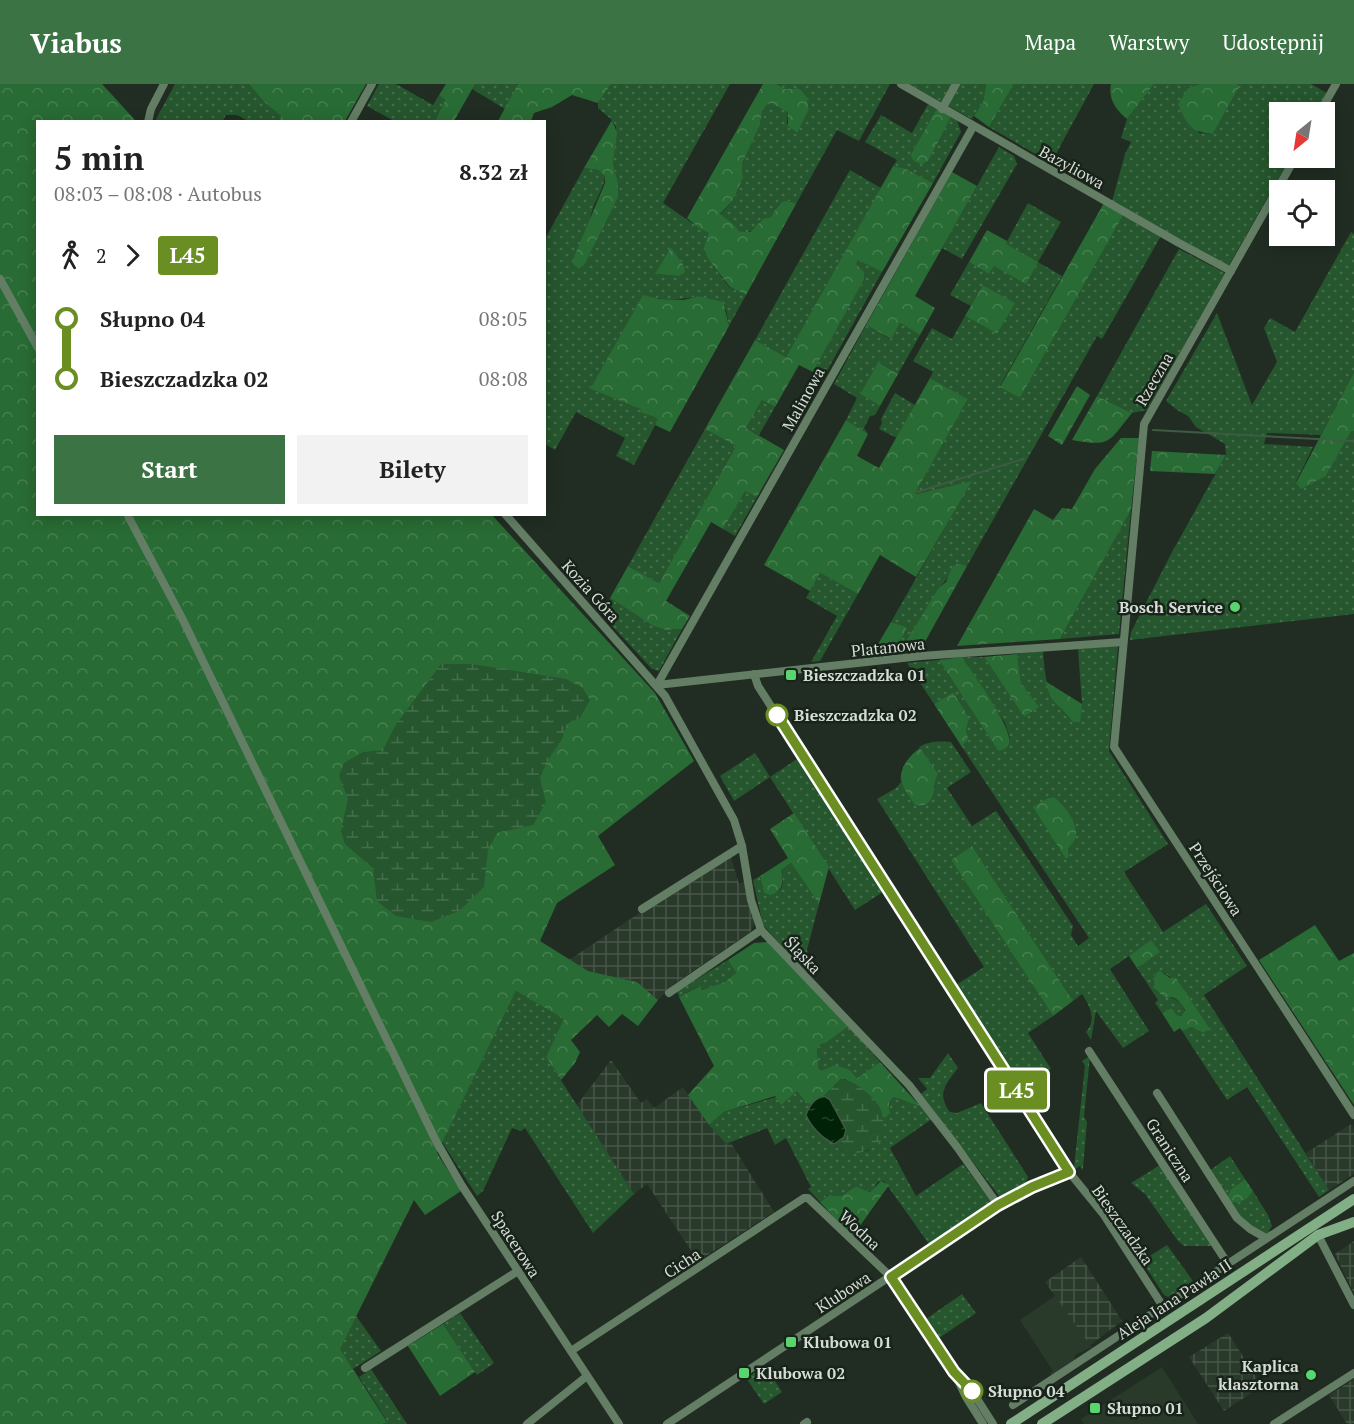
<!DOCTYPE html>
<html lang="pl">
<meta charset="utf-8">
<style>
body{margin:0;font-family:"PT Serif",serif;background:#f2f2f2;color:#222;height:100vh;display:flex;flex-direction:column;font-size:22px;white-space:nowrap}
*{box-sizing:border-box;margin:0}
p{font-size:20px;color:#767676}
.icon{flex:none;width:33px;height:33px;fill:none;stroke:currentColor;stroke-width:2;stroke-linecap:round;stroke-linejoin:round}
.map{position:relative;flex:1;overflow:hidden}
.details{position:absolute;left:36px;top:36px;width:510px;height:396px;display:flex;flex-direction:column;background:#fff;border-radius:0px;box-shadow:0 3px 15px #0003}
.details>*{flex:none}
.badge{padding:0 12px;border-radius:4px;font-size:21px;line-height:39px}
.needle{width:39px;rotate:210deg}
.controls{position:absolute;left:1269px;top:18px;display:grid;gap:12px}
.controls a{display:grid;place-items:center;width:66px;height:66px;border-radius:0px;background:#fff;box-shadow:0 3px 15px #0003;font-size:30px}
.map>.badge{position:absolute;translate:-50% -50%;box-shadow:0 0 0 3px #fff}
.legs{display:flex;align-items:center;gap:9px;height:66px;padding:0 18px;font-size:20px}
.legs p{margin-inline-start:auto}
.headline{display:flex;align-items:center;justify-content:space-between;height:102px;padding:0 18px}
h1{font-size:33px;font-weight:800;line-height:45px}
.cta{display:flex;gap:12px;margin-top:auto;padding:12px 18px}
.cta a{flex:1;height:69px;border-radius:0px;background:#3b7345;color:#fff;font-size:24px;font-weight:800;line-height:69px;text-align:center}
.cta a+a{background:#f2f2f2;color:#222}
ul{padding:0 18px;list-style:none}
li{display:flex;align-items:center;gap:21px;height:60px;font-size:22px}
li i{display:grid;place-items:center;width:9px;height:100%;margin:0 8px;background:currentColor}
li i::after{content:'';width:15px;height:15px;margin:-8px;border:4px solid;border-radius:50%;background:#fff}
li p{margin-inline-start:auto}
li:first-child i{background:linear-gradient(#0000 50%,currentColor 0)}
li:last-child i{background:linear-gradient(currentColor 50%,#0000 0)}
header{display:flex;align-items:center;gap:36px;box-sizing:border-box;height:84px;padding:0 30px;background:#3b7345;color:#fff}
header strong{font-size:28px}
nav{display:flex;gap:33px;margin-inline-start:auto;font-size:21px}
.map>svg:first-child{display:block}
.built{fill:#293a2b}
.industrial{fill:url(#industrial-grid)}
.grass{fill:url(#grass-dots);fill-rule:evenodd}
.forest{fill:url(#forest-crowns)}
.wetland{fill:url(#wetland-marsh)}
.water{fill:url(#water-ripples);stroke:#405a44;stroke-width:1.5}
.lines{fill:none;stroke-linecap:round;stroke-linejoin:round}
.stream{stroke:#405a44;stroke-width:2}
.minor{stroke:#637e65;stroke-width:8}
.secondary{stroke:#83af87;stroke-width:10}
.line-1-casing{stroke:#fff;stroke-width:14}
.line-1{stroke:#6b8e23;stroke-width:9}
.poi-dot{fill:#59d56f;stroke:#182319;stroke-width:2}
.stop-1-dot{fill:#fff;stroke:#6b8e23;stroke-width:3}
.labels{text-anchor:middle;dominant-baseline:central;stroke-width:5;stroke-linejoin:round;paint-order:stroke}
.street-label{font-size:16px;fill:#d5dcd5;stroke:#182319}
.poi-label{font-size:16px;font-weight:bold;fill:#d5dcd5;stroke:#182319;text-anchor:start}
.stop-label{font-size:16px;font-weight:bold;fill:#d5dcd5;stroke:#182319;text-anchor:start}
</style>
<header>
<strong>Viabus</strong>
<nav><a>Mapa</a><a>Warstwy</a><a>Udostępnij</a></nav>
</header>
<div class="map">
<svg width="1354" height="1340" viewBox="0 0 1354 1340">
<defs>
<pattern id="industrial-grid" width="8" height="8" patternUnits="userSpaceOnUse" patternTransform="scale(1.5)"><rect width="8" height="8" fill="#293a2b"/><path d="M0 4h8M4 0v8" fill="none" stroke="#475649"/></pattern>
<pattern id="grass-dots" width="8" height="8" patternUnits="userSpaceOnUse" patternTransform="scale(1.5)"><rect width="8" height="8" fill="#25562d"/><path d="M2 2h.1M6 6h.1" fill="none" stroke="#446e4b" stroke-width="1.8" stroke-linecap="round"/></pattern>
<pattern id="forest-crowns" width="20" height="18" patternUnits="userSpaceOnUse" patternTransform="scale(1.5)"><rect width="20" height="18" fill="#296b34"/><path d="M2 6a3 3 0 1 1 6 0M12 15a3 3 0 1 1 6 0" fill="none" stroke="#478050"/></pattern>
<pattern id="wetland-marsh" width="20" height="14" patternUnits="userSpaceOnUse" patternTransform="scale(1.5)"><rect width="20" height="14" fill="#25562d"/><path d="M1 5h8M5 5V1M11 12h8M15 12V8" fill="none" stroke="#446e4b"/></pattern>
<pattern id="water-ripples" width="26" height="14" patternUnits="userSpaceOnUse" patternTransform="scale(1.5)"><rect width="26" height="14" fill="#002206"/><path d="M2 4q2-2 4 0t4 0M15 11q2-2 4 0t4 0" fill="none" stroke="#244229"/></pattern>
</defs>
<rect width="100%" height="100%" fill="#212d22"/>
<g class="built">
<polygon points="1055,1212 1092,1263 1075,1271 1075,1276 1052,1292 1050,1289 1053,1287 1020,1236"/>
<polygon points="1162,1283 1198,1340 1084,1340 1081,1335"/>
</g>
<g class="industrial">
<polygon points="731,774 739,800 745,798 755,839 750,848 671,902 658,916 637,898 588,887 569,876 656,818 658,820"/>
<polygon points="611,976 641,1019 647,1015 654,1024 683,1003 709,1041 726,1060 731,1059 774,1128 698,1177 647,1100 634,1110 577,1021"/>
<polygon points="1351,1040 1354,1045 1354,1090 1329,1106 1306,1069"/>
<polygon points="1354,1157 1354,1210 1335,1170"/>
<polygon points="1081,1173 1122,1237 1090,1261 1045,1198"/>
<polygon points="1228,1249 1262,1302 1224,1327 1189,1273"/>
<polygon points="1354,1295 1354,1340 1347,1340 1329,1311"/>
</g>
<g class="grass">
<polygon points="175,0 249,0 264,18 281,32 279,38 248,37 237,31 226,31 222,38 158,38 156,35"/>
<polygon points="379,0 396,0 433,21 439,11 445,16 435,37 394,37 367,22"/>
<polygon points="475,0 518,0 505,25 472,5"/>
<path d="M611,0h119l-67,119c15,10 30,22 47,30l-2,26 21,28 17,8 -17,31 -3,-16 -28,-14c-19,5 -36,4 -55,0l-53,93 52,20 -1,3 18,6 -25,47 -18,-9 9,-18 -49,-26 -21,38 -10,-6v-205l39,-71 16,2 5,6c-1,11 -8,21 -12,32 -6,19 -8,37 -9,57l34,-82 -5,-20 3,-36 -4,-7 -14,-12v-5zM671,163l13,19 -5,10 -23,-2z"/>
<path d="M776,0h114l-31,57 -22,-11 -41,74 -6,-3 -11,3 -8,13c-15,4 -10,7 -19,13 -11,8 -25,-9 -32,-15l13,-15 10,-22 -1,-14 18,-39 2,-13 5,-7 4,-2 12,5 5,4 -1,11 9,10 13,-24 -2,-11 -10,-10 -12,1z"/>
<polygon points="909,0 986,0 983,18 972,35"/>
<polygon points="1014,0 1094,0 1051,79 989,43"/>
<polygon points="1154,0 1200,0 1188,4 1199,49 1213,50 1238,5 1238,0 1311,0 1327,9 1316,28 1280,28 1280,74 1290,74 1228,183 1112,117 1125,70 1131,58 1121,54 1127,35"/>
<polygon points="928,20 937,24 912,68 925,80 951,33 957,36 961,48 933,99 904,84 893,82 897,76 865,58 881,31 912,49"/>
<polygon points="999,63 1014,72 1017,80 962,175 942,164"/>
<polygon points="850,86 881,104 786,273 755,256"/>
<path d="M1028,119l33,19 -23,40 24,14 -62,110 20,12 104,-184 37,22 -59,103 -5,-3 -130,230 -8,-3c-20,24 -36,51 -53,78l-2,5 1,5 -14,2 12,-16 4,-10 -16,-5 80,-140 -58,14 55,-97 -38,-21 3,-6 -20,-11 19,-33 20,11 13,-23 32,18 17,-31 -31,-18 -12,21 -21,-11 19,-33 20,12z"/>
<polygon points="1351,148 1354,150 1354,288 1321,351 1267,349 1264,360 1313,363 1296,398 1326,392 1351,346 1354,347 1354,530 1130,556 1131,548 1171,470 1226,371 1225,360 1196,343 1188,332 1177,326 1166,317 1217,229 1252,321 1277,278 1264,244 1270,234 1295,248"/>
<polygon points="1179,165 1225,189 1147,326 1132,329 1097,312"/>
<polygon points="858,175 882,188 823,294 813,288 864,196 855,180"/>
<polygon points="900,239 920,251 898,290 878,278 860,310 880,322 875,331 870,332 864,344 868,350 846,336 857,314 834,300 866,241 890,255"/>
<polygon points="895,309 915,321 897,354 879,345 882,339 881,335"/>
<polygon points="762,316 775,323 759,351 746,344"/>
<polygon points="705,345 736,362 659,499 628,482"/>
<polygon points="745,406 757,413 735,452 723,445"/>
<polygon points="1131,426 1119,550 1060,555"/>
<polygon points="820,489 858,510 820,577 811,578 837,532 806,514"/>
<polygon points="610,514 653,542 666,546 682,545 659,587 652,585 604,533 604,527"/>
<path d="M1118,562l-9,105 59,93 -44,28 39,60 43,-28 41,62 -43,29 125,195 -10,7 -72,-110 -20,13 -45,-69 10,-4 11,6 6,-4 -36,-50 -9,-6 -9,1 -2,8c4,5 10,12 15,14 9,4 15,6 17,17l-2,3 -6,-1 -6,-7 -9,5 -7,-10 3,-3 -21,-32 22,-16 -8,-11 -41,28 39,62 -26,17 -27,-37 -5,29 -5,-8c11,-12 4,-26 -4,-38l-9,7 -101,-155 -21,14 102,156 -25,17 23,36 -28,18 -67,-102 28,-18 -107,-168 19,-11 5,-6 15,23c24,1 13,-17 21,-31l-18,-27c9,-6 22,-6 32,-5l20,30 -24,16 25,38 24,-15 77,115 -2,9 7,11 11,-8 -127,-191c13,-10 -4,-42 -9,-55l-19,12 -27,-41 32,-3 59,91 12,-13 -5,-15 -43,-66h22l40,60 14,-10 -17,-24 -4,-29 26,-3c3,36 4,45 30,71l9,-18 -4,-55zM1052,713l8,5 12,41 -4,6v4l-34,-45 14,-10z"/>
<polygon points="755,669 770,693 797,675 883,808 855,826 770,693 734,717 720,692"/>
<path d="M791,779l28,41 -12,46 3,14 -4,9 -43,-48 -10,-45 7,-4 4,17c19,2 21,-7 17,-23z"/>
<polygon points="728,876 736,889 725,899 702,906 699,902 679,913 677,907"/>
<polygon points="516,907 565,935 546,973 634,1110 593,1149 525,1044 521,1047 512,1044 483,1107 477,1112 442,1058"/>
<polygon points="849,942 880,978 857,994 850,986 819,989 817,965 821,960 826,959"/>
<path d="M948,969l10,15c-12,16 -22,25 -8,44l7,1 24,-10 47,74 -3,7 -26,12 -78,-102 6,-5 -9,-11h12z"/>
<polygon points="1090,972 1084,1033 1087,1038 1083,1084 1082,1086 1080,1082 1075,1085 1074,1083 1085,982 1082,977"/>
<path d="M797,1007l9,12 5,1c-11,19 12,32 25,42 4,3 6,7 12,7 6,1 13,-1 20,-2l15,-19 -1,-15 3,1 5,-8 -1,-8 5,-5 27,10 11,12 -42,29 26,48 47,-32 28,38 -62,42 -45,-63 -6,1 -7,10 -15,-6 -15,10 -13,-1 -8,7 -12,-13 3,-2 -25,-49 -11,7 -8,-17 -41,16 -17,-19 15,-13z"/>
<polygon points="1230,1072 1245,1095 1231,1105 1226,1115 1209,1087"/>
<polygon points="1160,1081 1213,1162 1184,1162 1178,1157 1145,1110 1131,1099"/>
<path d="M1253,1107l15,24 4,11 -5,8 -19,-9 -19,-22c11,-1 17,-1 24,-12z"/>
<polygon points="1167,1161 1193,1197 1168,1213 1164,1211 1142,1177"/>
<polygon points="962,1210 976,1229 939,1254 926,1235"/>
<polygon points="460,1229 494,1279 477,1291 443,1240"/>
<polygon points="356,1232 381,1267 353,1285 339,1265"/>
<polygon points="765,1282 782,1308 764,1320 746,1294"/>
<polygon points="371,1285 407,1340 383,1340 387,1337 359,1293"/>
</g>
<g class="forest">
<polygon points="0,0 102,0 136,37 38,38 38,430 492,431 655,609 694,677 598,752 615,781 557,819 540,857 588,887 637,898 658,916 638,942 622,930 609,943 597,931 571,956 580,968 575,979 561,996 546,973 564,935 516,907 437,1069 461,1107 425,1131 414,1116 340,1265 387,1338 383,1340 0,1340"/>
<polygon points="249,0 366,0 345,37 279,38 281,32 264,18"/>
<polygon points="446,0 475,0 454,37 435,37 445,16 439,11"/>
<polygon points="518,0 611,0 598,19 572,11 552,23 534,29 531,37 498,37"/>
<path d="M763,0h13l9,5 12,-1 5,3 5,7 2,11 -12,24 -9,-7v-14l-17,-9 -4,2 -5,7 -2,13 -18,39 1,14 -10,22 -13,14 12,9 7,8 6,1h5l13,-13 8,-2c7,-11 11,-21 25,-13l-50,91 -16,-8 -22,-28 -4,-12 5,-14 -10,-5 -12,-10z"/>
<polygon points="986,0 1014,0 989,43 974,32 983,18"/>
<path d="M1111,0h43l-27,35c-11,-9 -19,-20 -16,-35z"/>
<path d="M1200,0h38v5l-25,45c-22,-2 -27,-10 -35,-30l10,-16z"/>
<polygon points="937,24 951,33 928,77 922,81 913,76 911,72 912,68"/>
<polygon points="612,36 617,49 613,79 618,99 618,113 584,181 580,184 575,182 572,178 605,99 605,92 599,86 584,84"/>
<polygon points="893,82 904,84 933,99 882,188 858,176 856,180 864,188 864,196 813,288 799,281 775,323 762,316 746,344 784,366 757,413 745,407 723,445 711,438 666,517 690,532 682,545 666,546 653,542 610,514 628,482 659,499 736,362 705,345 755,256 786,273"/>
<polygon points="952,88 977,102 915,212 935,224 920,251 900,239 891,255 866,241"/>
<polygon points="1104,119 1124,130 1020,314 1000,303"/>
<polygon points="987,146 1007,157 1006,160 1038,178 1026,200 994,182 989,190 969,178"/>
<polygon points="671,163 684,182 685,188 679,192 655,190"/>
<polygon points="983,201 1015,219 997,250 965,232"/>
<polygon points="643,211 659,215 684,216 698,212 723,218 729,242 670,348 655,341 658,334 640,328 641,325 590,305"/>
<polygon points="878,278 898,290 880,322 860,310"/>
<polygon points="1354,288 1354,347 1351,347 1326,392 1301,405 1296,399"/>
<polygon points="930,294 968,315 914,411 972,397 916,493 880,471 858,510 820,489 810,507 764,481 846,336 868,350 857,372 879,384"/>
<polygon points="1077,302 1090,311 1062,361 1048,352"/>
<path d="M1097,312l35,17c-24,29 -20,34 -60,27z"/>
<polygon points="1121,354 1139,354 1131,426 1060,555 957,562 1034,425 1053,436 1062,424 1072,425 1095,385"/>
<polygon points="1152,367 1226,371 1215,390 1150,387"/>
<polygon points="959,479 967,482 921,565 905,567 904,562 906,557 938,505 946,498 952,483"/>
<polygon points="891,538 907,543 903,553 891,569 871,572"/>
<polygon points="1017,570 1021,599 1039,623 1024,633 984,573"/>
<path d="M962,573c9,14 53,73 47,87 -2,5 -7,6 -11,7l-59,-91z"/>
<polygon points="1045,597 1082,620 1080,638 1073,638 1051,614"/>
<polygon points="953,608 969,634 966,645 968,655 962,663 934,620"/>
<path d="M920,664l18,26c-8,12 1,35 -23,31 -4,-7 -13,-17 -14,-25 -2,-12 10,-26 19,-32z"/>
<path d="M1053,713c10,5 25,26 23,39 -1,5 -5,9 -8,13l1,7 -3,3 -33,-52 15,-9z"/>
<path d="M794,729l35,54 -10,37 -28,-41 -10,7c3,12 2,22 -11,25l-6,-2 -4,-17 28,-18 -18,-29z"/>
<polygon points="972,762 1073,917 1053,932 951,776"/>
<polygon points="1315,841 1339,877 1354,869 1354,1021 1259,876"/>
<polygon points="1151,856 1160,868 1137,884 1129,872"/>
<polygon points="768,858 849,942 826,959 821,960 817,965 819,988 835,981 850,986 857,994 880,978 921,1023 894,1013 889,1018 890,1029 885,1034 882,1033 881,1027 845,995 841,995 824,1012 820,1013 811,1020 806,1019 797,1007 781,1021 775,1012 724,1028 709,1041 688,1011 714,982 679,913 700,902 702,906 725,898 736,889 728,876 754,859"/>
<path d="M1160,887l10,7h6l34,51 -7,4 -11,-6 -10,4 -2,-3 -6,4 -12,-19 9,-5 6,7 5,1 3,-6c-4,-8 -11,-16 -20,-12l-10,-10 -2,-9 4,-7z"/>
<path d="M1245,1095l8,12c-7,11 -12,11 -24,12l-3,-4 5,-10z"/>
<polygon points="881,1097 889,1101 852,1153 820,1118 829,1111 841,1112 856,1102 870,1108"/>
<polygon points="443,1240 475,1288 440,1312 408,1262"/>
</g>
<g class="wetland">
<polygon points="441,580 472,580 566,595 583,604 590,616 580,634 567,640 562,655 547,678 540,694 546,718 533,741 497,749 488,766 484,803 459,827 431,838 396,832 377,817 373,784 345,760 341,747 348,715 339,692 344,679 363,668 383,666 395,642"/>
<path d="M841,995c13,1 31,16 38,27 5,9 5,24 4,33 -11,12 -24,16 -39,14l-10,-9 11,-10 1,-4 -16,-30 -6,-4z"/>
</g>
<path class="water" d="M824,1012l6,4 16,30 -2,7 -10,7c-12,-6 -23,-17 -28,-29 3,-9 9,-17 18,-19z"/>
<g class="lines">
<g class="stream">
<polyline points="1153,346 1354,357"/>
<polyline points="917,408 1023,375"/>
</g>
<g class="minor">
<polyline points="901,0 1179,159 1231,187"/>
<polyline points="942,25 956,0"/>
<polyline points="1320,28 1336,0"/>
<polyline points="148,38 151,25 164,0"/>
<polyline points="351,38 372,0"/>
<polyline points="1295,74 1144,340 1114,663 1354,1031"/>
<polyline points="0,195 38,264"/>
<polyline points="127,430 181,532 436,1057 462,1102 619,1340"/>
<polyline points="505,430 665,612 734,736 742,762 751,816 761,846 909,1001 957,1063 998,1121"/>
<polyline points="754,590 758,602 1069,1088 1104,1131 1162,1221"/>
<polyline points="657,601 973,43"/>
<polyline points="657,601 921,572 1123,558"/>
<polyline points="642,825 742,762"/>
<polyline points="669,909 761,846"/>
<polyline points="1089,967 1228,1180"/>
<polyline points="1157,1009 1237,1134 1250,1145 1266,1154"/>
<polyline points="1318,1151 1354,1221"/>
<polyline points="571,1267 804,1114 808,1114 891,1193 954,1288 966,1313 983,1340"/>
<polyline points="365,1284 518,1187"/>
<polyline points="957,1290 972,1307 993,1340"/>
<polyline points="1013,1321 1354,1097"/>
<polyline points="527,1340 587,1292"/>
<polyline points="667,1340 998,1121 1032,1103 1069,1088"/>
<polyline points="804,1340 807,1338"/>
<polyline points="1274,1340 1354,1289"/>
</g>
<g class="secondary">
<polyline points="1011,1340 1354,1115"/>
<polyline points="1042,1340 1206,1234 1318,1151 1354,1138"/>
</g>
</g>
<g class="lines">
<g class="line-1-casing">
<polyline id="line-1" points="777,631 1069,1088 1032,1103 998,1121 891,1193 954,1288 972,1307"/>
</g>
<use href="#line-1" class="line-1"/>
</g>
<g class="poi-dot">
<circle cx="1235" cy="523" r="6"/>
<rect x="785" y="585" width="12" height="12" rx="3"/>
<rect x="785" y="1252" width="12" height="12" rx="3"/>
<rect x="738" y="1283" width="12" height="12" rx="3"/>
<circle cx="1311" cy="1291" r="6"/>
<rect x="1089" y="1318" width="12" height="12" rx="3"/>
</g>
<g class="stop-1-dot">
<circle cx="777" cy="631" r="10"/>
<circle cx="972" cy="1307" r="10"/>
</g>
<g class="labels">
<g class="street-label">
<text transform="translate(1072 83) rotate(29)">Bazyliowa</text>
<text transform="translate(1154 295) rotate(-60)">Rzeczna</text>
<text transform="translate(803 315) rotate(-61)">Malinowa</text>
<text transform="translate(591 507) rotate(48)">Kozia Góra</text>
<text transform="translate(888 563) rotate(-6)">Platanowa</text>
<text transform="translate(1216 795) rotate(57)">Przejściowa</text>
<text transform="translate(803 871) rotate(46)">Śląska</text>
<text transform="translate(1170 1066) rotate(57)">Graniczna</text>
<text transform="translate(1123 1141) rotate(55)">Bieszczadzka</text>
<text transform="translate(860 1146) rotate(43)">Wodna</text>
<text transform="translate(516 1160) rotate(57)">Spacerowa</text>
<text transform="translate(682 1179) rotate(-33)">Cicha</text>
<text transform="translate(843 1208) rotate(-33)">Klubowa</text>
<text transform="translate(1174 1215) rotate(-33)">Aleja Jana Pawła II</text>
</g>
<g class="poi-label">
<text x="1223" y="523" text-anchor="end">Bosch Service</text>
<text x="803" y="591">Bieszczadzka 01</text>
<text x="803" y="1258">Klubowa 01</text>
<text x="1299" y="1282" text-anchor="end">Kaplica<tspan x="1299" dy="18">klasztorna</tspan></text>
<text x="756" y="1289">Klubowa 02</text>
<text x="1107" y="1324">Słupno 01</text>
</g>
<g class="stop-label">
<text x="794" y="631">Bieszczadzka 02</text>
<text x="988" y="1307">Słupno 04</text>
</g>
</g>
</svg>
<div class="controls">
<a><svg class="needle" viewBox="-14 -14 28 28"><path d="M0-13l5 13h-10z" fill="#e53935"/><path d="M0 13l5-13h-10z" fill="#767676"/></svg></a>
<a><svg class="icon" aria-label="locate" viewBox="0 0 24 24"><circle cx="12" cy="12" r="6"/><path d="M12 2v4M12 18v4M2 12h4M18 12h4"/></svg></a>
</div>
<b class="badge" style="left:1017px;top:1006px;background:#6b8e23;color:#fff">L45</b>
<section class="details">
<div class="headline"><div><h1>5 min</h1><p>08:03 – 08:08 · Autobus</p></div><b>8.32 zł</b></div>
<div class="legs"><svg class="icon" aria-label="walk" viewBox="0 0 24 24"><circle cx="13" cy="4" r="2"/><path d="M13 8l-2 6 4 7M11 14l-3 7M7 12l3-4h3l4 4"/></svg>2<svg class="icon" aria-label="forward" viewBox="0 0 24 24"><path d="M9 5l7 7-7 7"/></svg><b class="badge" style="background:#6b8e23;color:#fff">L45</b></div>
<ul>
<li><i style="color:#6b8e23"></i><b>Słupno 04</b><p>08:05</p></li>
<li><i style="color:#6b8e23"></i><b>Bieszczadzka 02</b><p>08:08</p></li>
</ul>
<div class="cta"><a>Start</a><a>Bilety</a></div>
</section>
</div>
